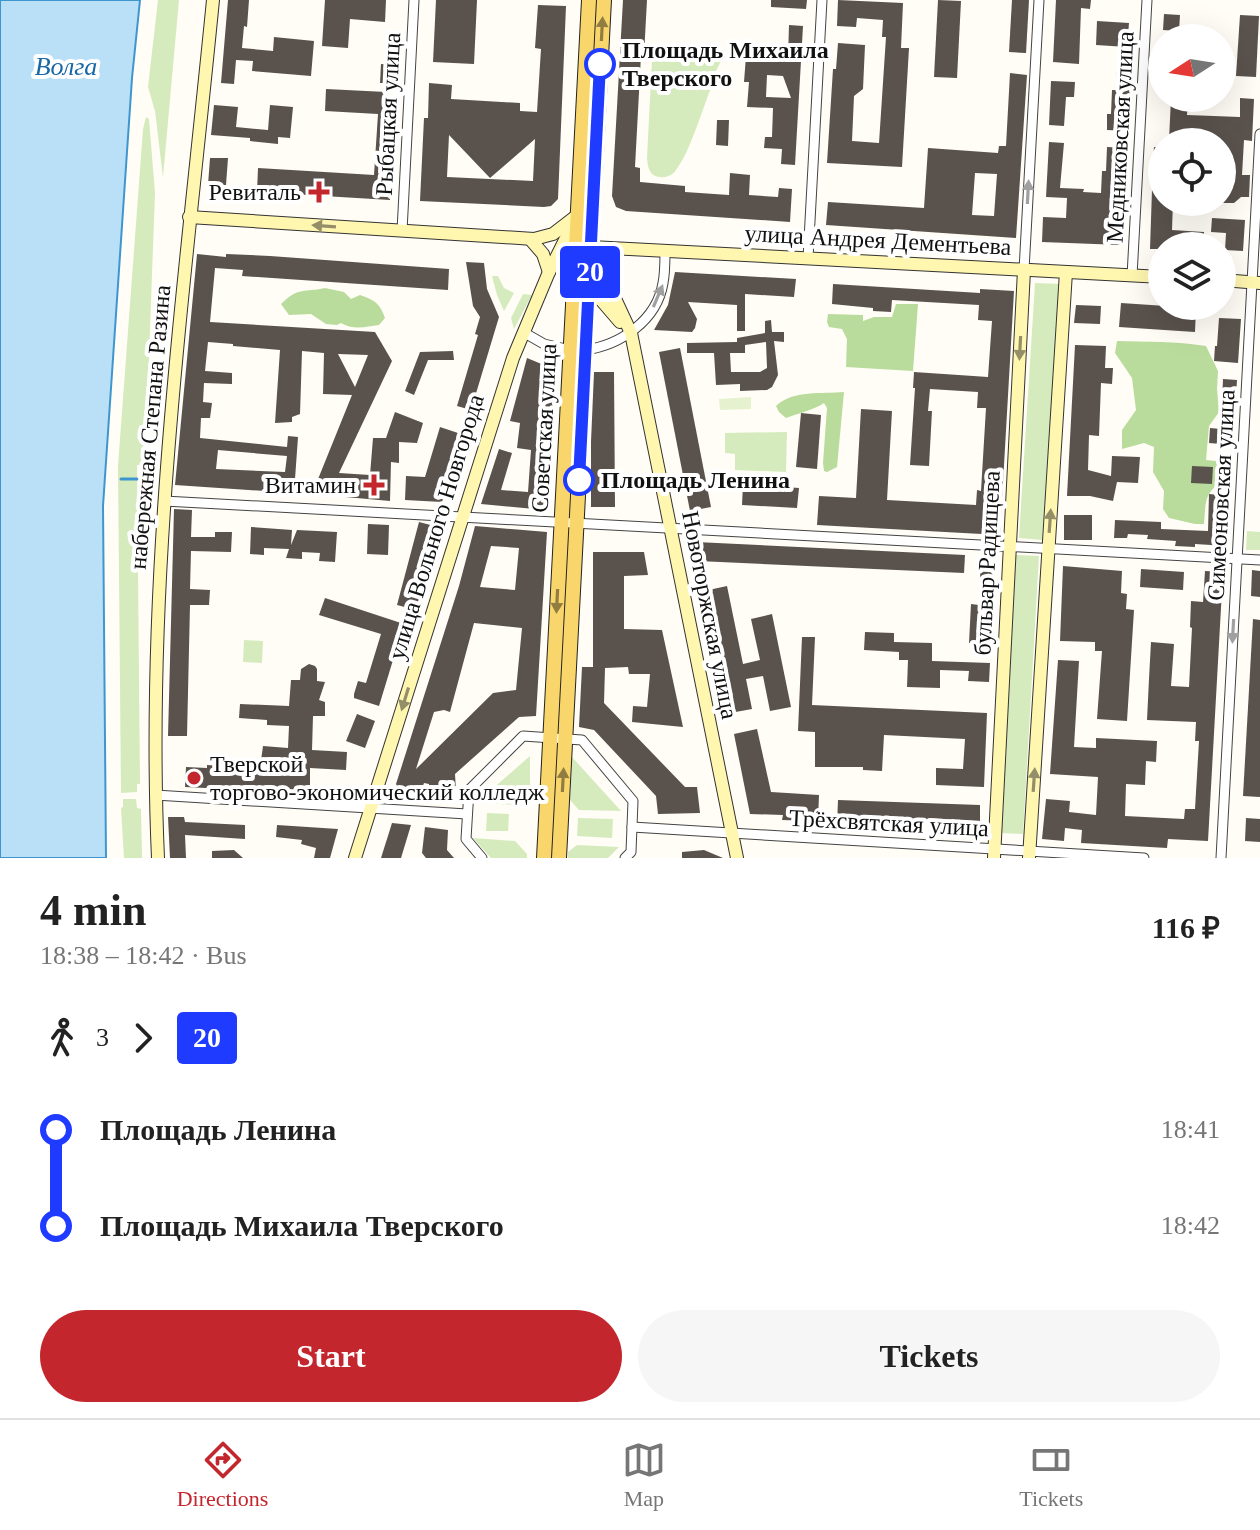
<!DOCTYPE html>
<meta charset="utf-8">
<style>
body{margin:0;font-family:Georgia,serif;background:#f6f6f6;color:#222;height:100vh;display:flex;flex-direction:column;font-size:30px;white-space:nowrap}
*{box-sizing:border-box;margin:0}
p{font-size:26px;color:#767676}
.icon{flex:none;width:44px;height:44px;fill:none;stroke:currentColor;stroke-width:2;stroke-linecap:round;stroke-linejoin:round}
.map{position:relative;height:858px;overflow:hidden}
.drawer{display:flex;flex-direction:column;background:#fff;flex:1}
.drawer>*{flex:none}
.badge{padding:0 16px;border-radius:6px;font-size:28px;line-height:52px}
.needle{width:52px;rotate:258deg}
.fabs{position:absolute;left:1148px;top:24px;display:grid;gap:16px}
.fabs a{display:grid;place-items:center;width:88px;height:88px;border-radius:50%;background:#fff;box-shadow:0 8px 32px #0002;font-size:40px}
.map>.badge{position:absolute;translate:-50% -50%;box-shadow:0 0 0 4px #fff}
.legs{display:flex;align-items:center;gap:12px;height:88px;padding:0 40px;font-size:26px}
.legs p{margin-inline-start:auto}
.head{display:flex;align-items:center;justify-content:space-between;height:136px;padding:0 40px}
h1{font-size:44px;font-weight:700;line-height:60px}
.action{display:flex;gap:16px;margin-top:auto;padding:16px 40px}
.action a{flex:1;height:92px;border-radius:48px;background:#c4262e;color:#fff;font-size:32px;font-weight:700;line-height:92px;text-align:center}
.action a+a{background:#f6f6f6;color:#222}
ul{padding:0 40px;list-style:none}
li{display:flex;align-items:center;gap:28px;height:96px;font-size:30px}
li i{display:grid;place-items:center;width:12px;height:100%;margin:0 10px;background:currentColor}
li i::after{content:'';width:20px;height:20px;margin:-10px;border:6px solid;border-radius:50%;background:#fff}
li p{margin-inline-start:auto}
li:first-child i{background:linear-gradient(#0000 50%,currentColor 0)}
li:last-child i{background:linear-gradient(currentColor 50%,#0000 0)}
.dock{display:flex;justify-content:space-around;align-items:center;height:112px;border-top:2px solid #e0e0e0;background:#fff;font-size:22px;color:#767676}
.dock a{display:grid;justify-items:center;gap:4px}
.dock .selected{color:#c4262e}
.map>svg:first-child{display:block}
.green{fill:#d5ebbd}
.forest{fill:#b9dc9c}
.pitch{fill:#e6f2cf}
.water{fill:#b9e0f7;stroke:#3f96cf;stroke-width:2}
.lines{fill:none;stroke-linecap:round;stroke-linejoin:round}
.stream{stroke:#3f96cf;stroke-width:3}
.building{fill:#5a524d;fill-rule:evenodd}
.street-casing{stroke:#444;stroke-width:11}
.secondary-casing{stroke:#333;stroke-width:14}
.primary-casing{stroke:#222;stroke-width:16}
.street{stroke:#fff;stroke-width:9}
.secondary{stroke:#fff6b0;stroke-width:12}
.primary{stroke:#f9d66b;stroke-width:14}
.oneway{fill:#917d42}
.oneway2{fill:#a0a0a0}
.oneway3{fill:#948f68}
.line-1-casing{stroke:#fff;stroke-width:18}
.line-1{stroke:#1f3bff;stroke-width:12}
.stop-1-dot{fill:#fff;stroke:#1f3bff;stroke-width:4}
.poi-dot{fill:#c4262e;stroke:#fff;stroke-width:3}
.labels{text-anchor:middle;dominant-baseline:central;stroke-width:8;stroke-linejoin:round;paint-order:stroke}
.stop-label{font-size:24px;font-weight:bold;fill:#111;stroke:#fff;text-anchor:start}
.street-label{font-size:24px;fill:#111;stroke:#fff}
.poi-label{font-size:24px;fill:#111;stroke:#fff;text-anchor:end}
.water-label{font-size:26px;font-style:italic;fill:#1768a6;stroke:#fff}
</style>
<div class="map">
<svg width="1260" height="858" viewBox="0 0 1260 858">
<rect width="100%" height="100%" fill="#fffdf5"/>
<g class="green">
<polygon points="158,0 179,0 163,177 155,111 148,87"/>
<path d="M695,48l27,3 1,6 -9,18 -31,-1v12l28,2c-9,22 -21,64 -35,82 -3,5 -10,8 -16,7 -11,-1 -12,-10 -13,-19l5,-98c12,-9 28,-5 42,-4z"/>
<polygon points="146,117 149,119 155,193 145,465 137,465 140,784 137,784 137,792 121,793 118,466 143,129"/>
<polygon points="492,276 498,276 504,288 514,293 504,311 497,295"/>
<polygon points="1035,283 1061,284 1042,540 1019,538"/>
<polygon points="523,294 532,295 514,329 511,318"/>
<polygon points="787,432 786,472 735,470 735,454 725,453 725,433"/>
<polygon points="1247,531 1260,532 1260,550 1246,550"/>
<polygon points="1016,555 1039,556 1023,834 1000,833"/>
<polygon points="244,640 263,641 262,663 243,662"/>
<polygon points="530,756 530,795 519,805 476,803"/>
<polygon points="572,757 621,811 579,810 570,800"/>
<polygon points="123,799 136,799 137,808 141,809 142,858 124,858 121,808 123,807"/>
<polygon points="487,813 509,814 508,831 486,831"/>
<polygon points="578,818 613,819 612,838 577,836"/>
<polygon points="473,838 515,841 527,854 527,858 491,858"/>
<polygon points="577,845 619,847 608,858 568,858 568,852"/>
</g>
<g class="forest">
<path d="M325,288l19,4 7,7 9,-4c14,5 20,8 25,23l-6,7c-13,2 -27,5 -38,-2l-4,2 -11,-1 -15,-10 -22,1 -8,-11c19,-18 22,-11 44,-16z"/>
<polygon points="896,304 918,304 913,371 846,367 847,339 842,329 829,327 827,322 828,314 863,315 863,321 874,317 892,317"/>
<path d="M1117,341c29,1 59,0 89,5l12,25 -1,18 2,23 -10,14 -3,34 21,2 -2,17c-21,14 -19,21 -21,45h-9l-26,-6 -6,-9 1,-18 -11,-19 1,-25 -10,-4 -22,6v-19l14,-20 -4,-32 -17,-25z"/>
<path d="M844,392l-7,75 -10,5 -3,-1 -1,-8 4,-55 -3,-5c-10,7 -25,10 -38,15l-7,-6 -3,-6c16,-16 47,-12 68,-14z"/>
</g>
<polygon class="pitch" points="751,397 751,409 720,410 719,399"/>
<polygon class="water" points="0,0 140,0 132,78 103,506 106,858 0,858"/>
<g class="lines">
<polyline class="stream" points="121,479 137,479"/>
</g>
<g class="building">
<polygon points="228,0 249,0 247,27 244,26 242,48 273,51 274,37 314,41 311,76 252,71 253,61 236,60 234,84 221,83"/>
<polygon points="325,0 386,0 385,22 350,19 348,48 322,46"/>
<polygon points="436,0 477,0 474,64 433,62"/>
<polygon points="623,0 647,0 644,55 641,55 635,167 640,168 640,182 685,186 685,192 729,195 730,173 750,175 749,195 778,197 779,188 792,189 790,222 626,211 616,207 612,196"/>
<polygon points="771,0 807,0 806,9 771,7"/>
<polygon points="838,0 903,3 901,48 909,48 902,167 827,163 833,69 836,69 838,43 865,45 863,89 854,96 852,141 879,143 886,37 882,37 883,20 857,18 856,27 837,26"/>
<polygon points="938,0 961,1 957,78 934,77"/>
<polygon points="1012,0 1029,0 1026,53 1009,52"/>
<polygon points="1056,0 1091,0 1090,9 1081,8 1079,64 1053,62"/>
<path d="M538,5l28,1 -8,193 -7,7 -7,1 -124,-6 4,-83h4l1,-35 23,2 -1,14 69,4v8l17,1 4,-63 -6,-1zM449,135l41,43 45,-39 -2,42 -86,-4z"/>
<polygon points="1164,14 1180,15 1179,31 1163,30"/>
<polygon points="1240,15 1259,16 1256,77 1236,76"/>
<polygon points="1097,21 1129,23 1127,47 1096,45"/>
<path d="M789,25l14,1 -8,139 -14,-1 1,-15 -18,-1 1,-11h7l1,-29 -26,-1 2,-25h-5l2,-26 8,1v-13l10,1v12l24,1zM767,75l16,1 8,22 -25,-1z"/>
<polygon points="381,64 398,65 397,83 380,83"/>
<polygon points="1117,69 1132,70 1128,131 1107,130 1107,114 1111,114 1112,90 1116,90"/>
<path d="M1010,73l17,2 -11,163 -190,-13 2,-23 96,6 4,-60 70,5 1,-7h7zM975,173l22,1 -3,42 -22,-1z"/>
<polygon points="684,74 711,76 710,87 683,85"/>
<polygon points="1051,81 1075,82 1074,97 1066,97 1064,126 1049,125"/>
<polygon points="326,89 386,92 385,105 396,106 390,200 257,192 258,168 374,175 378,114 325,111"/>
<polygon points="1171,98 1188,98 1187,115 1240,117 1240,98 1254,99 1252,141 1244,140 1242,175 1250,175 1249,197 1241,197 1234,203 1222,203 1222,142 1169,140"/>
<polygon points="214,105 238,107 236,127 268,130 270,105 293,107 290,138 278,137 278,144 250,141 250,138 211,135"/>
<polygon points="717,120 729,120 728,146 716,145"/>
<polygon points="1049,142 1064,143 1060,188 1084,189 1083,192 1101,193 1102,171 1106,171 1107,147 1127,148 1126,163 1125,163 1121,245 1042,242 1043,217 1066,218 1067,198 1046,197"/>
<polygon points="1154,147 1162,148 1162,165 1153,165"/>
<polygon points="210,158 228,158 226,185 208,185"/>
<polygon points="1152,190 1162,190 1162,202 1173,202 1172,230 1204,232 1203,246 1162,246 1162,249 1150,249"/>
<polygon points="1212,218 1245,220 1243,251 1225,250 1226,233 1211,232"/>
<path d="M197,254l29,3v-3l44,2 179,13 -1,21 -206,-14 1,-6 -28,-2 -5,54 165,10 17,29 -53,112 31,2 3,-37h13l9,-26 28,11 -6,20 -18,-1v21l-8,-1 -1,39 -78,-7 40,-99 -29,-1 1,-41 -22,-2 -2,63 -8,3v5l-17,1 5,-73 -47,-4v-2l-25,-2 -3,29 27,2v11l-28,-1 -1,19 9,1 -2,15h-9l-1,20 87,9 1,-11 10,1 -4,56 -119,-8zM338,354l30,1 -13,32zM218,450l69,6 -2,16 -69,-3z"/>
<polygon points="466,262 484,263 487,289 499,317 471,410 457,406 478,335 475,334 480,317 473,306"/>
<polygon points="675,272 796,279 794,297 745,294 745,331 737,331 737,305 688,302 697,319 695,328 692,332 654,330 668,305"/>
<polygon points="833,284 980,293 980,289 1014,291 1000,535 817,525 819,496 856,498 861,409 892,411 887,500 976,505 977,490 981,491 986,408 977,408 978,392 930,389 928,411 932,411 929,466 910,465 915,388 913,388 914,372 988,377 992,321 978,320 979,305 892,300 891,312 873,311 873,308 832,304"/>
<polygon points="1121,303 1196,308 1195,332 1119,327"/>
<polygon points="1076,305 1101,306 1100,324 1074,323"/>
<polygon points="1219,318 1241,319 1238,363 1214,361 1215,346 1217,346"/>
<path d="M771,320l1,12h12v10l-10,-1 4,34 -6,12 -5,3 -27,1v-7l-24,1 -2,-32h-27v-10l50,-1v-4l28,-5v-12zM766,342l1,26 -7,4h-29l-1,-19h15v-8z"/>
<polygon points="1075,345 1106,346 1105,368 1113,368 1112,384 1101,383 1099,436 1089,435 1088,470 1111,476 1112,456 1140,457 1138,483 1117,482 1113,501 1090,496 1067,496"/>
<polygon points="680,348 711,507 690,511 659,352"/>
<polygon points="453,351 454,360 428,360 414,395 405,391 420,352"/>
<polygon points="527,358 556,370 545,510 481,504 499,449 512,453 501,490 528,492 531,450 517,448 520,423 510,421"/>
<polygon points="594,372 614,372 615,507 591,507 591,442"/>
<polygon points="1223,379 1237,380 1233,445 1209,443 1210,428 1221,429"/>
<polygon points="801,413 821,415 817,469 796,467"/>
<polygon points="440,427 464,435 442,502 405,500 406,476 425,477"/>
<polygon points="1192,466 1213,467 1212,484 1191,483"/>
<polygon points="743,484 799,488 797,508 742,505"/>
<polygon points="1209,494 1230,496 1227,546 1195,544 1195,547 1175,546 1176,541 1147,539 1148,535 1128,534 1127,538 1114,538 1115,520 1161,522 1161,529 1208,531"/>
<polygon points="174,509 192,510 191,537 215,537 215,532 232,532 231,552 191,551 190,589 210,590 209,605 190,605 187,736 168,736"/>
<rect x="1064" y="515" width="28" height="25"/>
<polygon points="419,522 438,527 416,610 397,605"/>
<polygon points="368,524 389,525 388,555 367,554"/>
<path d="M475,526l72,6 -11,184 -17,1 -64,57 1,17h-27v-7l-5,-1 -3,8 -22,-1 -3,-6 63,-198zM491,546l28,2 -4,42 -35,-3zM474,623l48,5 -6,62 -23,3 -77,76 18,-57 10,-2 6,2z"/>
<polygon points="251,527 292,530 291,545 297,530 337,532 335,562 319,561 320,553 302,552 302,559 286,558 289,549 264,548 264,555 250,554"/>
<polygon points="696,542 965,555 964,573 698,561"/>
<polygon points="593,552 644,552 648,575 624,576 624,629 662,630 683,727 632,722 633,706 647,707 650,674 629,674 628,667 605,668 604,703 685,787 697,787 700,813 658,814 656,796 594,730 579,727 582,667 593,667"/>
<polygon points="981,555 993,556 990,644 969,643 971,604 979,605"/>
<polygon points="1063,566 1122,571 1121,593 1127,594 1126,609 1134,610 1127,721 1097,719 1102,651 1095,651 1095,642 1060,641"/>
<polygon points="1141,569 1184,572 1183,590 1140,587"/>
<polygon points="1252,570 1260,571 1260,597 1251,596"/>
<polygon points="1205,571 1223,572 1208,841 1168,839 1167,848 1081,843 1082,830 1065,828 1064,841 1042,839 1046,799 1070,801 1069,812 1096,815 1098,777 1050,774 1058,660 1079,661 1074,747 1096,748 1096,738 1157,741 1156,762 1146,761 1145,785 1126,784 1125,816 1184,819 1185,809 1195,809 1199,741 1195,741 1196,722 1147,720 1149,679 1151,642 1174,644 1171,686 1189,687 1192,628 1190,627 1191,601 1203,602"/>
<polygon points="727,586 743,664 760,660 751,619 772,614 791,707 770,711 763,676 746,679 752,709 730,713 704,591"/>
<polygon points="325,598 404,624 379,706 354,698 354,694 358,681 366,683 381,634 319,615"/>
<polygon points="1253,619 1260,620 1260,797 1243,796"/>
<polygon points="865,632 894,633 894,642 932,643 932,661 990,663 989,682 968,681 969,671 940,670 940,688 907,687 908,660 899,660 899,652 864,650"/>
<polygon points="802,637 815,637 812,705 987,713 984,787 936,785 936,768 963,769 965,739 884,735 882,771 863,770 863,767 815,767 815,732 798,731"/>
<polygon points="309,664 315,666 317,669 317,681 325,682 319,700 325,702 325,716 313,716 312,750 347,752 346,770 310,768 310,793 185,787 186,767 207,768 207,765 260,768 263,746 288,748 289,726 267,725 267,720 239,718 240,704 289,706 291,680 300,680 301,669"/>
<polygon points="357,714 375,721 365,748 346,741"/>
<polygon points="757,729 771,792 819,795 818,821 782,820 783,815 750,814 734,734"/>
<polygon points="838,800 980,805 980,825 889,822 889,824 873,824 873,826 837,825"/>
<polygon points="168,817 184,817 185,822 245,825 245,839 185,835 186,858 170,858"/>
<polygon points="1246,818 1260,819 1260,842 1245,841"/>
<polygon points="392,823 411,825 401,858 381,858"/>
<polygon points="277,825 338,829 330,858 314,858 316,848 301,844 302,840 276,837"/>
<polygon points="425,827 448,830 447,850 454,858 426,858 422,853"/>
<polygon points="234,850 243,858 212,858 212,851"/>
<polygon points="704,850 723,858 682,858 682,852"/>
</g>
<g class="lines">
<g class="street-casing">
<g id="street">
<polyline points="402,231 414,0"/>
<polyline points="808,258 822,0"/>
<polyline points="1024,270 1039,0"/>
<polyline points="1132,276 1147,0"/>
<polyline points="523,332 544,344 570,350"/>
<path d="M585,350c36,-5 72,-30 78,-67 2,-10 2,-22 2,-32"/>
<polyline points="164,501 1260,560"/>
<polyline points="155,795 467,814"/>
<polyline points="632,827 1144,858"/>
<polyline points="482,858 466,839 469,790 523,736 582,740 633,801 631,852 625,858"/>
<polyline points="1221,858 1260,134"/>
</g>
</g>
<g class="secondary-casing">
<g id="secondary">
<polyline points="189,217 534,239 553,234 575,217"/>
<polyline points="530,239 543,254 549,272"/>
<polyline points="575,261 589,286 620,322"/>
<polyline points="1222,280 1260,283"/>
<path d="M158,858c-13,-287 27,-573 55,-858"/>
<polyline points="355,858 513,358 549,272 577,216"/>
<polyline points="737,858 631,333 591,247 1162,277"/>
<polyline points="994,858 1024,270"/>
<polyline points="1029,858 1066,272"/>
</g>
</g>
<g class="primary-casing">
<g id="primary">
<polyline points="544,858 589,0"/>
<polyline points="559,858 604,0"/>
</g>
</g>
<use href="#street" class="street"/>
<use href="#secondary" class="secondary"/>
<use href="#primary" class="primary"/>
</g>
<defs><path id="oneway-solid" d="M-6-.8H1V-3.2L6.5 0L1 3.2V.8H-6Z" transform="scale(2)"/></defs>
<g class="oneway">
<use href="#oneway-solid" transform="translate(602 29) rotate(-87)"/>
<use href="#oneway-solid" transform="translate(557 601) rotate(93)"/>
<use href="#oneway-solid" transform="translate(563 780) rotate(-87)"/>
</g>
<g class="oneway2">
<use href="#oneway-solid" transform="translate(1028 192) rotate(-87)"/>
<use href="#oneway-solid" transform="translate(658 296) rotate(-67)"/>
<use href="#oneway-solid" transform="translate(1233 631) rotate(93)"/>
</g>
<g class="oneway3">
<use href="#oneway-solid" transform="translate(324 226) rotate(-176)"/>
<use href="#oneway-solid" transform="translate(1020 348) rotate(93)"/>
<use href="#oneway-solid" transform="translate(1050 521) rotate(-86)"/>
<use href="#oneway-solid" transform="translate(405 699) rotate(107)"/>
<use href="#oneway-solid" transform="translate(1034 780) rotate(-86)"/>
</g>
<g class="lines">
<g class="line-1-casing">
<polyline id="line-1" points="579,480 600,64"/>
</g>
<use href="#line-1" class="line-1"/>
</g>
<g class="stop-1-dot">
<circle cx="600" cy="64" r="14"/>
<circle cx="579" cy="480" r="14"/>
</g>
<g class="poi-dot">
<path d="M315 180h8v8h8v8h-8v8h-8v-8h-8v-8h8z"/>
<path d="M370 473h8v8h8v8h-8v8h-8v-8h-8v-8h8z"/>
<circle cx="194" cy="778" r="8"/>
</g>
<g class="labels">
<g class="stop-label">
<text x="622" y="50">Площадь Михаила<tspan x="622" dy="28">Тверского</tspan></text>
<text x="601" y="480">Площадь Ленина</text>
</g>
<g class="street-label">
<text transform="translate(388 114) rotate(-87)">Рыбацкая улица</text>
<text transform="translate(1120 137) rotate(-87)">Медниковская улица</text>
<text transform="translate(878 240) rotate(3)">улица Андрея Дементьева</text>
<text transform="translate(150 427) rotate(-85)">набережная Степана Разина</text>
<text transform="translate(544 428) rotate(-87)">Советская улица</text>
<text transform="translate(1221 495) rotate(-87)">Симеоновская улица</text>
<text transform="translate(436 527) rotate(-73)">улица Вольного Новгорода</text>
<text transform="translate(987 563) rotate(-87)">бульвар Радищева</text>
<text transform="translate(710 615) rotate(79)">Новоторжская улица</text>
<text transform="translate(889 823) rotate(3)">Трёхсвятская улица</text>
</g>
<g class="poi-label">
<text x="301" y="192">Ревиталь</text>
<text x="356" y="485">Витамин</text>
<text x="210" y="764" text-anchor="start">Тверской<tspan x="210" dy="28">торгово-экономический колледж</tspan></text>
</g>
<g class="water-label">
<text x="66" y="66">Волга</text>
</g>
</g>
</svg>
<div class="fabs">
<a><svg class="needle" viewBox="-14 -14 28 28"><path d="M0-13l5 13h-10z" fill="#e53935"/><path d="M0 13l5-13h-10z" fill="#767676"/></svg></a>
<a><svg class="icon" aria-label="locate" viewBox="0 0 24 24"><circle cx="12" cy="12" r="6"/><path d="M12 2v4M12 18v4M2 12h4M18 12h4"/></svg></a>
<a><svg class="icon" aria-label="layers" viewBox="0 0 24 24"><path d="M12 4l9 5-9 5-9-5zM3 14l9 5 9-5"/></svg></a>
</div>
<b class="badge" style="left:590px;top:272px;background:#1f3bff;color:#fff">20</b>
</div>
<section class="drawer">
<div class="head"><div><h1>4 min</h1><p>18:38 – 18:42 · Bus</p></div><b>116 ₽</b></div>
<div class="legs"><svg class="icon" aria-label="walk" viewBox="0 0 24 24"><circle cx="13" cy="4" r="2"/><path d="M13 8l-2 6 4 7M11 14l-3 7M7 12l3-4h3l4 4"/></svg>3<svg class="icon" aria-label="forward" viewBox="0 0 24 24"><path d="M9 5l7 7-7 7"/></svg><b class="badge" style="background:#1f3bff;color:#fff">20</b></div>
<ul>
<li><i style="color:#1f3bff"></i><b>Площадь Ленина</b><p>18:41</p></li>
<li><i style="color:#1f3bff"></i><b>Площадь Михаила Тверского</b><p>18:42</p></li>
</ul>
<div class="action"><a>Start</a><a>Tickets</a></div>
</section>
<nav class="dock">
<a class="selected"><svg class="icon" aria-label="directions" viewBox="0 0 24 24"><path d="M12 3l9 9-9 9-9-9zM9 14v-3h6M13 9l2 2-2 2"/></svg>Directions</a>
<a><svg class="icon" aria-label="map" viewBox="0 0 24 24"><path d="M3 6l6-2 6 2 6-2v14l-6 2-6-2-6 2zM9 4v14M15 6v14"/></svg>Map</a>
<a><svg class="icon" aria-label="tickets" viewBox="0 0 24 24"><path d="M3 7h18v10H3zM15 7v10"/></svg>Tickets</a>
</nav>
